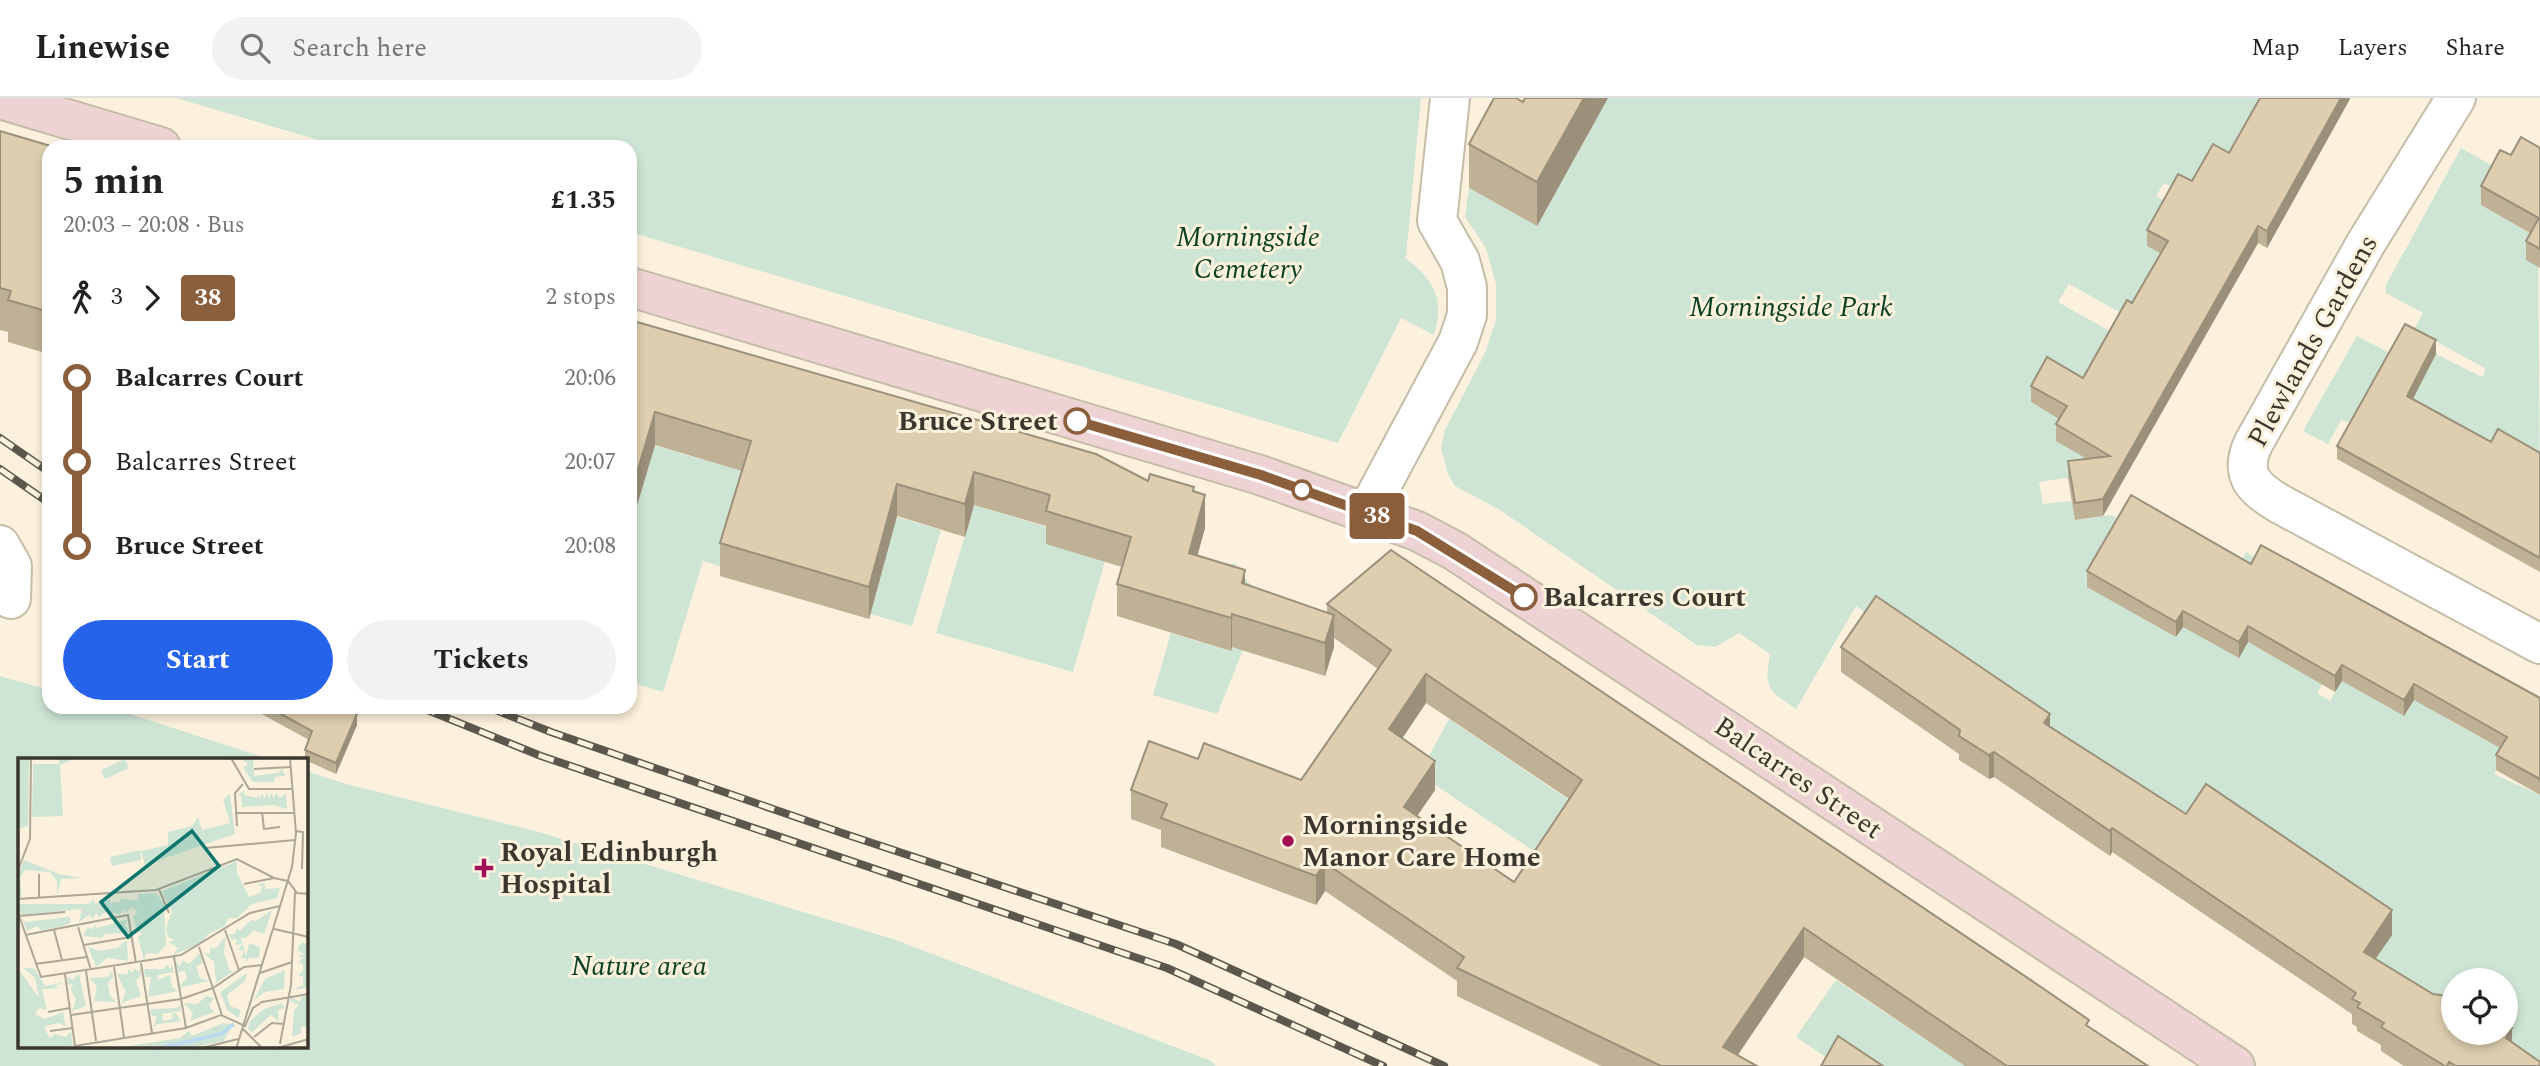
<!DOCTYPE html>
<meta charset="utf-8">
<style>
body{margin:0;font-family:Spectral,serif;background:#f2f2f2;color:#222;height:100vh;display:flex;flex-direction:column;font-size:26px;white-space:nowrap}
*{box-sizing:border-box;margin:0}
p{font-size:23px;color:#767676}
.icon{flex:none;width:38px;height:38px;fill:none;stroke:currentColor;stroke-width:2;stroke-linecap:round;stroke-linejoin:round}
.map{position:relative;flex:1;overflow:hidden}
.drawer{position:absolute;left:42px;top:42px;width:595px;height:574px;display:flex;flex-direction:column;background:#fff;border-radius:21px;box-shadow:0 4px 10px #0003}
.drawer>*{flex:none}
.badge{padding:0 14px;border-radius:5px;font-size:24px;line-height:46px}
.tools{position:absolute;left:2441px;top:870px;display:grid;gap:14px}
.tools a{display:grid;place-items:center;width:77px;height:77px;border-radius:50%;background:#fff;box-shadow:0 4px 10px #0003;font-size:35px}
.map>.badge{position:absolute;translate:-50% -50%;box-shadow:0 0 0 4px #fff}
.legs{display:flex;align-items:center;gap:10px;height:77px;padding:0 21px;font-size:23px}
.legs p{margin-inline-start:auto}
.headline{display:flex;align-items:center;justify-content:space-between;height:119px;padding:0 21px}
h1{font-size:38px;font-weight:700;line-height:52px}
.button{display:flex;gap:14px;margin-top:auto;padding:14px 21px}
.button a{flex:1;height:80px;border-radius:42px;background:#2563eb;color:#fff;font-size:28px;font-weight:700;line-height:80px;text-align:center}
.button a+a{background:#f2f2f2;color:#222}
ul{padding:0 21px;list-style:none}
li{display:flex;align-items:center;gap:24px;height:84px;font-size:26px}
li i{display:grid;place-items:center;width:10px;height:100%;margin:0 9px;background:currentColor}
li i::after{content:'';width:18px;height:18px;margin:-9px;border:5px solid;border-radius:50%;background:#fff}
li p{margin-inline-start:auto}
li:first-child i{background:linear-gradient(#0000 50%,currentColor 0)}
li:last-child i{background:linear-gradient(currentColor 50%,#0000 0)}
header{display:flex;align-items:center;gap:42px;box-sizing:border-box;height:98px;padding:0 35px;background:#fff;border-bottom:2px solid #e0e0e0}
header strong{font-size:33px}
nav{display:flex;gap:38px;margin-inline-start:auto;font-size:24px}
.search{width:490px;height:63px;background:#f2f2f2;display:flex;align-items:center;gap:18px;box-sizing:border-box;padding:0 24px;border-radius:38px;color:#767676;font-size:26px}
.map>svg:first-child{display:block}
.green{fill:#cee5d5}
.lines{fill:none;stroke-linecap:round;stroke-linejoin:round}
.street-casing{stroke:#c6bda8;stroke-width:42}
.secondary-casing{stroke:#c6bda8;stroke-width:42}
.street{stroke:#fff;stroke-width:38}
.secondary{stroke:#edd3d4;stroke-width:38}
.rail-casing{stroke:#5c574d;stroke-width:8}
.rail{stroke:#fbf1dc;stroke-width:5;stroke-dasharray:16;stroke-linecap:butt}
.wall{fill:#bfb196;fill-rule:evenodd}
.shaded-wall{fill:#9b907a}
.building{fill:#deceaf;stroke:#9b907a;stroke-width:2;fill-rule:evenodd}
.line-1-casing{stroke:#fff;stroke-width:16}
.line-1{stroke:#8b5e3c;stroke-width:10}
.stop-1-dot{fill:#fff;stroke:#8b5e3c;stroke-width:3.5}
.poi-dot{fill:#a11056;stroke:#fbf1dc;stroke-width:2.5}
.labels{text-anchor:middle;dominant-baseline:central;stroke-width:6;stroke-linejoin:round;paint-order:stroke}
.park-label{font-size:28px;font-style:italic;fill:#0a4125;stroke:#fbf1dc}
.street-label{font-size:28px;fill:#3b372f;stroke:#fbf1dc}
.stop-label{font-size:28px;font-weight:bold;fill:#3b372f;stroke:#fbf1dc;text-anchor:end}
.poi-label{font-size:28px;font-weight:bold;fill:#3b372f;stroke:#fbf1dc;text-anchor:start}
.inset-river{fill:none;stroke:#bbdaf0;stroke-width:3.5}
.inset-road{fill:none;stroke:#aea797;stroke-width:2}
.view{fill:#0f766e;fill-opacity:0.15;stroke:#0f766e;stroke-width:3.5}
.inset-edge{fill:none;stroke:#3b372f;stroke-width:3.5}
</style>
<header>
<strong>Linewise</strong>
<div class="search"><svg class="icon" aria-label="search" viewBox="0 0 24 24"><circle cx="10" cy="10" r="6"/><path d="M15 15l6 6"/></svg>Search here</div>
<nav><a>Map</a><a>Layers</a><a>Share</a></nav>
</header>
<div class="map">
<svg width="2540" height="968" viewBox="0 0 2540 968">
<rect width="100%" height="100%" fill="#fbf1dc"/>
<g class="green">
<path d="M176,0h1245l-15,160c28,23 39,40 28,77l-33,-17 -63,125 -708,-211v-85h-288z"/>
<path d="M1608,0h662l-41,72 -36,29 -29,-16 -8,13 77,44 -66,17 -35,62 -63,-35 -11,18 126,71 -117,50 19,35 -12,19 -35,5 4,22 29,-3 3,19 36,-5 13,7 -36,65 25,14 8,-14 56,50 11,-20 35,-25 23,-40 15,9 -13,81 22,13 62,11 -15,27 13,8 46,-78 8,82 21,11 33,-58 9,61 53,29 31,-37 -37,63 46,21v271h-32l-2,-86h-52l-1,51 -97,-14 -14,-9 50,-73 -233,-57 -200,-201 -103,-71 -60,103c-29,-20 -32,-20 -26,-55l-31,-21 -24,14 -18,-2 -197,-135 -45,-24 -7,-12 -7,-26 4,-18 40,-77 11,-33v-36l-10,-36 -21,-31 4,-29 68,38z"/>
<polygon points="2461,50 2500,72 2481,107 2538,140 2540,385 2341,322 2328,346 2303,333 2357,238 2426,274 2436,256 2482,279 2486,271 2414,231 2423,215 2386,195 2386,187"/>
<polygon points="647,345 941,432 912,528 870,516 880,477 723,469 703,463 663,594 630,584 630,431"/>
<polygon points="974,407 1050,430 1105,463 1073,574 936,535"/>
<polygon points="1235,465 1249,485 1265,498 1217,616 1153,597 1171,535 1231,553 1193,475"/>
<polygon points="0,578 49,592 49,609 108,609 272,662 19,662 19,949 306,949 306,673 346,686 539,734 896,842 1211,963 1216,968 0,968"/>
<polygon points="1449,621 1803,860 1769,911 1419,676"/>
<polygon points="1836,882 1965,968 1839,968 1796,939"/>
</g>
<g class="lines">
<g class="street-casing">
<g id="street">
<path d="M2456,0l-90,145 -113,201c-14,31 1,45 27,60l260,140"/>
<polyline points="1367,414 1458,244 1467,217 1467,189 1460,163 1437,123 1450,0"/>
<polyline points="0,447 12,468 11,501"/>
</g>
</g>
<g class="secondary-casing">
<g id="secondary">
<polyline points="0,1 161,49"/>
<polyline points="630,189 1260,377 1417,433 1455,453 2235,968"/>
</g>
</g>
<use href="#street" class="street"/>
<use href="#secondary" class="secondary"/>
<g class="rail-casing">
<g id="rail">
<polyline points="0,340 49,374"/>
<polyline points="0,371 49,405"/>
<polyline points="420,609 541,658 1167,870 1383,968"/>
<polyline points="488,609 551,634 848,737 1176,846 1444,968"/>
</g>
</g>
<use href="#rail" class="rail"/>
</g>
<g class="wall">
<polygon points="1525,0 1608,0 1537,128 1469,90 1469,46 1523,4"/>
<polygon points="2350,0 2267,150 2258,145 2103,418 2075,422 2068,380 2068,363 2087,361 2056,343 2056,326 2059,321 2031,304 2031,288 2083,280 2132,205 2160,155 2147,148 2147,132 2192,83 2229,55"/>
<polygon points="0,33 49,49 49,256 8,244 8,234 0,232"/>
<polygon points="2540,50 2540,170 2526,162 2526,143 2530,135 2481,107 2481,88 2511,57"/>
<path d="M630,222l518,161 46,10 11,37 -8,28 48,28 82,28v-8l762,423 59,39h-183l-161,-109 -66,98 19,11h-156l-144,-70v-15l-132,-90 -9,14 -155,-58v-17l-30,-11v-29l67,-31 103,21 77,-111 -44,-31v9l-9,29 -93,-29 -1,4 -114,-35v-32l5,-17 -76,-23v-18l-72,-21 -9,32 -68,-21 -28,103 -149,-43v-33l22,-72 -87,-26 -25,84zM1426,605l143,96 -55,83 -97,-66 18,-26 -33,-52z"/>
<polygon points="2436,256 2413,301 2491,344 2540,355 2540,474 2337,361 2337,348"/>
<polygon points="2251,466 2540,600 2540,697 2496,672 2496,657 2500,650 2414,602 2404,618 2342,583 2335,594 2248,544 2239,560 2183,529 2176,539 2087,489 2087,473"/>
<polygon points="1841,549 2050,629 2186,716 2392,837 2375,861 2512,944 2540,968 2404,968 2381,953 2381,947 2357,933 2357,929 2352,926 2352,916 2112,754 2110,758 1994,679 1989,681 1959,662 1959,656 1841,574"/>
<polygon points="249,609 340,609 357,627 336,676 305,662 305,652 309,642"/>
</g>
<g class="shaded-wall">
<polygon points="1584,0 1608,0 1537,128 1537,84"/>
<polygon points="2341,0 2350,0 2350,1 2267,150 2267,133"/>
<polygon points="2258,128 2258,145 2103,418 2103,401"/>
<polygon points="2436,242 2436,256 2407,312 2407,298"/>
<polygon points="655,314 655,347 630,431 630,398"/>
<polygon points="974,374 974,407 965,439 965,406"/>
<polygon points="897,386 897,418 869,521 869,489"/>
<polygon points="1205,397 1205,430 1189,488 1189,455"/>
<polygon points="1245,472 1245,505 1242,485"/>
<polygon points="2183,513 2183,529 2176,539 2176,524"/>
<polygon points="1232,516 1232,549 1231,553 1231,520"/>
<polygon points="1334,517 1334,549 1325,578 1325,545"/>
<polygon points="2248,528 2248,544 2239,560 2239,544"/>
<polygon points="2342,567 2342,583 2335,594 2335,578"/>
<polygon points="1426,576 1426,605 1389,660 1389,631"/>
<polygon points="2414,586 2414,602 2404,618 2404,602"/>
<polygon points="357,616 357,627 336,676 336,665"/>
<polygon points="2050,616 2050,641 2044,625"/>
<polygon points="1994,654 1994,679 1989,681 1989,657"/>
<polygon points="1435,663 1435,692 1404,737 1404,709"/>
<polygon points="2112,730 2112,754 2110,758 2110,733"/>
<polygon points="1325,765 1325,793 1316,807 1316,778"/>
<polygon points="2392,812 2392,837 2364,878 2364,854"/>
<polygon points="1804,830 1804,859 1730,968 1723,949"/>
<polygon points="2512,930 2512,955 2506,940"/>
</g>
<g class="building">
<polygon points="1494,0 1516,0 1523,4 1525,0 1584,0 1537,84 1469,46"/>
<polygon points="2260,0 2341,0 2267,133 2258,128 2103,401 2075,405 2068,363 2110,358 2056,326 2067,308 2031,288 2047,259 2083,280 2127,202 2132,205 2168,143 2147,132 2178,76 2192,83 2213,46 2229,55"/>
<polygon points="0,33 54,49 49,49 49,214 8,202 11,193 0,190"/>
<polygon points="2521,39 2540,50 2540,151 2526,143 2539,120 2481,88 2500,52 2511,57"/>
<polygon points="630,222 1096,356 1148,383 1150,376 1194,389 1193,393 1205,397 1189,455 1245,472 1242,485 1334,517 1325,545 1232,516 1231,520 1117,486 1131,439 1046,413 1050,397 974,374 965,406 897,386 869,489 720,445 751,343 655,314 630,398"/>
<polygon points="2405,226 2436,242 2407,298 2491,344 2498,331 2540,355 2540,460 2337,348"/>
<polygon points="2131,397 2251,466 2261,447 2540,600 2540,681 2496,657 2507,639 2414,586 2404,602 2342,567 2335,578 2248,528 2239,544 2183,513 2176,524 2087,473"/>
<path d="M1391,452l650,437 48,33 -3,5 62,41h-141l-203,-138 -81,119 34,19h-96l-204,-98 7,-11 -139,-94 -9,13 -155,-58 6,-14 -36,-14 18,-49 49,18 6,-16 97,37 90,-130 -64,-46zM1426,576l156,106 -68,102 -110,-75 31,-46 -46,-32z"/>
<polygon points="1876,498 2050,616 2044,625 2186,716 2206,686 2392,812 2364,854 2433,896 2454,899 2454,934 2506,934 2506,927 2512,930 2506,940 2540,964 2540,968 2456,968 2449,964 2447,968 2445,968 2381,929 2384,925 2357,909 2360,905 2352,901 2356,895 2112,730 2110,733 1994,654 1989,657 1959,638 1960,632 1841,549"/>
<polygon points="268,609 340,609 357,616 336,665 305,652 312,633"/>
<polygon points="1838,938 1883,968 1821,968"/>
</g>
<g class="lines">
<g class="line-1-casing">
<polyline id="line-1" points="1077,323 1261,377 1417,433 1524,499"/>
</g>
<use href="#line-1" class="line-1"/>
</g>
<g class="stop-1-dot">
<circle cx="1077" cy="323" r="12"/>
<circle cx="1302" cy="392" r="9"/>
<circle cx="1524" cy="499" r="12"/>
</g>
<g class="poi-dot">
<circle cx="1288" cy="743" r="7"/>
<path d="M480.5 759.5h7v7h7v7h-7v7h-7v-7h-7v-7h7z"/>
</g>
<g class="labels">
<g class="park-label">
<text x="1248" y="139">Morningside<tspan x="1248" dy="32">Cemetery</tspan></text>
<text x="1791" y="209">Morningside Park</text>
<text x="639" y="868">Nature area</text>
</g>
<g class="street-label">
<text transform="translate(2313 243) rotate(-61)">Plewlands Gardens</text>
<text transform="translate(1798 680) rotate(34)">Balcarres Street</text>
</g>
<g class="stop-label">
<text x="1058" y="323">Bruce Street</text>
<text x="1543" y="499" text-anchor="start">Balcarres Court</text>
</g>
<g class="poi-label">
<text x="1302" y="727">Morningside<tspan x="1302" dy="32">Manor Care Home</tspan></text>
<text x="500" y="754">Royal Edinburgh<tspan x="500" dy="32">Hospital</tspan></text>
</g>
</g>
<g transform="translate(18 660)">
<rect width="290" height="290" fill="#fbf1dc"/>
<path d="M0,0h11l-1,68 -10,3zM41,0h17l-16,7 3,51 -31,1 1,-53h26zM235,0l1,18 24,-3 4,-4 3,7 -10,1 -1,5h-21l-10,-14 5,-4 -6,-5zM107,1l4,9 -24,11 -4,-9zM226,33v4l13,3 1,-4 1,5 3,-5 3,5 2,-6 2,6 2,-6 3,5 2,-5 3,5 7,-4 1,15 -13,-4 -32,2 -1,-12h-5zM212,36l5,40 -90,31 -4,-14 27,-6v-13l24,-6 6,-9 4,13 28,-7 -7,-23zM122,92l1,10 -29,6 -2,-9zM6,102l35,14 23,4 -21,1 -4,16v-14l-7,-9 -25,-2 -5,8 2,19h-4l1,-26zM219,103v12l12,24 11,-4 2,-7 -5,-2 7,-1 2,6 14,-1 -3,10 -25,6 -15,14h-9l-3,8 -18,9 -4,7 -3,-2 2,3 -29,12 5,-7 -9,-6 6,-2 -7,-3 -2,-9 6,-16 -10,-21zM138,135l8,11 2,41 -8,9 -12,-1 -2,7 -6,-23 5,-4h-5l-5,-16 5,-5 -7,-5 -5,6 -2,-4 -4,5 -14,-2 -7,5 -3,-4 -3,6 -4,-4 -10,7 3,-13 -61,6 -3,-11h70l6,-4 1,4 15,-5 1,4 9,-1v-3l18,1v-6zM254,152l-8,24 -11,-4 -7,8h-6l2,3 4,16 3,-14 11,4 -1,11h-10l-4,6 2,-5 -6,-2 3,-6 -6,-1 4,-6 -7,1 2,-6 -6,1 -2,-6h6l2,-6 3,3 11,-11 5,1zM52,159v6l-10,4 -20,3 -2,-4 -11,5 -5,-13 3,4zM110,161l-3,6 5,8 -25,1 -3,4 -19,-2 4,-8 -5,-1 12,2v-5l3,4zM208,178l-2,17 6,18 5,-1 -19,13 -2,-21 -11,-10 7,2v-6h6zM109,182l1,21 -21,-3 -11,9 -8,-21 10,5 19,-3zM284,184l6,3v47l-2,-4 -14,2 11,-5v-8l-5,-2 5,-4v-7l-5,-2 5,-4 -5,-3 7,-1 -8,-4zM182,195l3,10 -7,3 4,12 9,3 -27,6v5l-2,-7 7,-7 -2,-7 -7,1 -2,-10 4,4 3,-6 6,4zM153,205l3,9 -16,3v5l12,-5 2,12 6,4 -30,6 3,-20h-6l-1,-8h20l2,-5 5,5zM4,209l13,2 10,17 19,-4 -10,5 11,1 -23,1 5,21 -8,-2 -4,6 10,5 18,-7 3,15 -7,-4 -14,3v4l5,8 5,-4 11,3 5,-6 2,15 -55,2v-80l21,30 -4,-20zM122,209l1,8 -5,6 5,15 -20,7 5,-11 -9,-18h10l2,-5 4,4 1,-5 5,4zM267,212l-1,19 -19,3 -11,8 11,-21zM94,213l1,7 -5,5 2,13 7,6 -22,-1 -2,4 4,-19 -8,-8 19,-1zM65,215l-4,2 7,31 -14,5 4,-12 -6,-11 4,-3 -6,-1 -1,-7 7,3 2,-5zM229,215l-2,8 -18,14 3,11 11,4 -3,8 -11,-8 -7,-18zM189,238l7,2 -5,7 5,7 -24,9 3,-8 -9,-10 13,1zM290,238v31h-7v6l-9,4 2,-26 5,-6 -9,-4 1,-4 9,5 1,-5zM264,245l3,5 -7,2 1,12 -8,-7 -19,17 -4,-3 2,-8 14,-12zM162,246l1,7 -19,3 1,7 10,-2 -1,-6h4l5,8 -24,3 -4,5 4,-12 -6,-2 -1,-6 27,-1zM205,265l10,1 -9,17 -34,7 -80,1 70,-11 9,-7 3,5z" fill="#cee5d5"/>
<path class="inset-river" d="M137,291l66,-15 13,-10"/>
<path class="inset-road" d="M213,0l18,31h43M236,11l37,-2M244,54l2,17 16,-2M217,55h59M219,68l-2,-33 8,-9M278,73l7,1 -1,37M187,90l90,-8M0,112l12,-31 1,-81M21,116v24M226,126l30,-6 14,3 9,12 12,1M141,131l10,24M0,141l138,-9 81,-31 37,19M0,155l23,64 140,-22 69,-42 30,-7M1,158l46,-4M60,169l13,43M256,171l35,8M36,172l8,30M207,172l14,40M7,177l103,-20 8,48M66,187l47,-8M181,189l23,68M156,199l12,71M123,205l11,70M17,206l52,-7M96,209l10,70M68,213l10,70M242,215l32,-11M47,216l10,72M30,254l22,-4M53,257l110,-16 32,-11 31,-21 18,-2M224,270l21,21M32,273l23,-3M236,279l18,-14 12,1M262,286l11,-59 4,-93M57,288l111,-18 35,-13 24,11 8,-18 9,-6 47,-8M180,291l40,-10M218,291l56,-182 4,-34 -6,-75M256,291l35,-10"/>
<path class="view" d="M174,73l27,35 -91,71 -27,-35z"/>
<rect width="290" height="290" class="inset-edge"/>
</g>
</svg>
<div class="tools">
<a><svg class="icon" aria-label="locate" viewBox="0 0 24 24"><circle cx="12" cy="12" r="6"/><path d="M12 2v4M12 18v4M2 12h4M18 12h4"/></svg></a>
</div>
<b class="badge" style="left:1377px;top:418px;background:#8b5e3c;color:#fff">38</b>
<section class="drawer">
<div class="headline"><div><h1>5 min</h1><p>20:03 – 20:08 · Bus</p></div><b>£1.35</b></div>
<div class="legs"><svg class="icon" aria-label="walk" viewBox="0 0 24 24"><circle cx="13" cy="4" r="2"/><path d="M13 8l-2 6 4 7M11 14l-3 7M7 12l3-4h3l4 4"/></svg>3<svg class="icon" aria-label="forward" viewBox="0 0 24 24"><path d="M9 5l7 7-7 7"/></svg><b class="badge" style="background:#8b5e3c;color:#fff">38</b><p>2 stops</p></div>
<ul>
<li><i style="color:#8b5e3c"></i><b>Balcarres Court</b><p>20:06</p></li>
<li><i style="color:#8b5e3c"></i><span>Balcarres Street</span><p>20:07</p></li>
<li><i style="color:#8b5e3c"></i><b>Bruce Street</b><p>20:08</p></li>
</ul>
<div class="button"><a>Start</a><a>Tickets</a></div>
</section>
</div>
